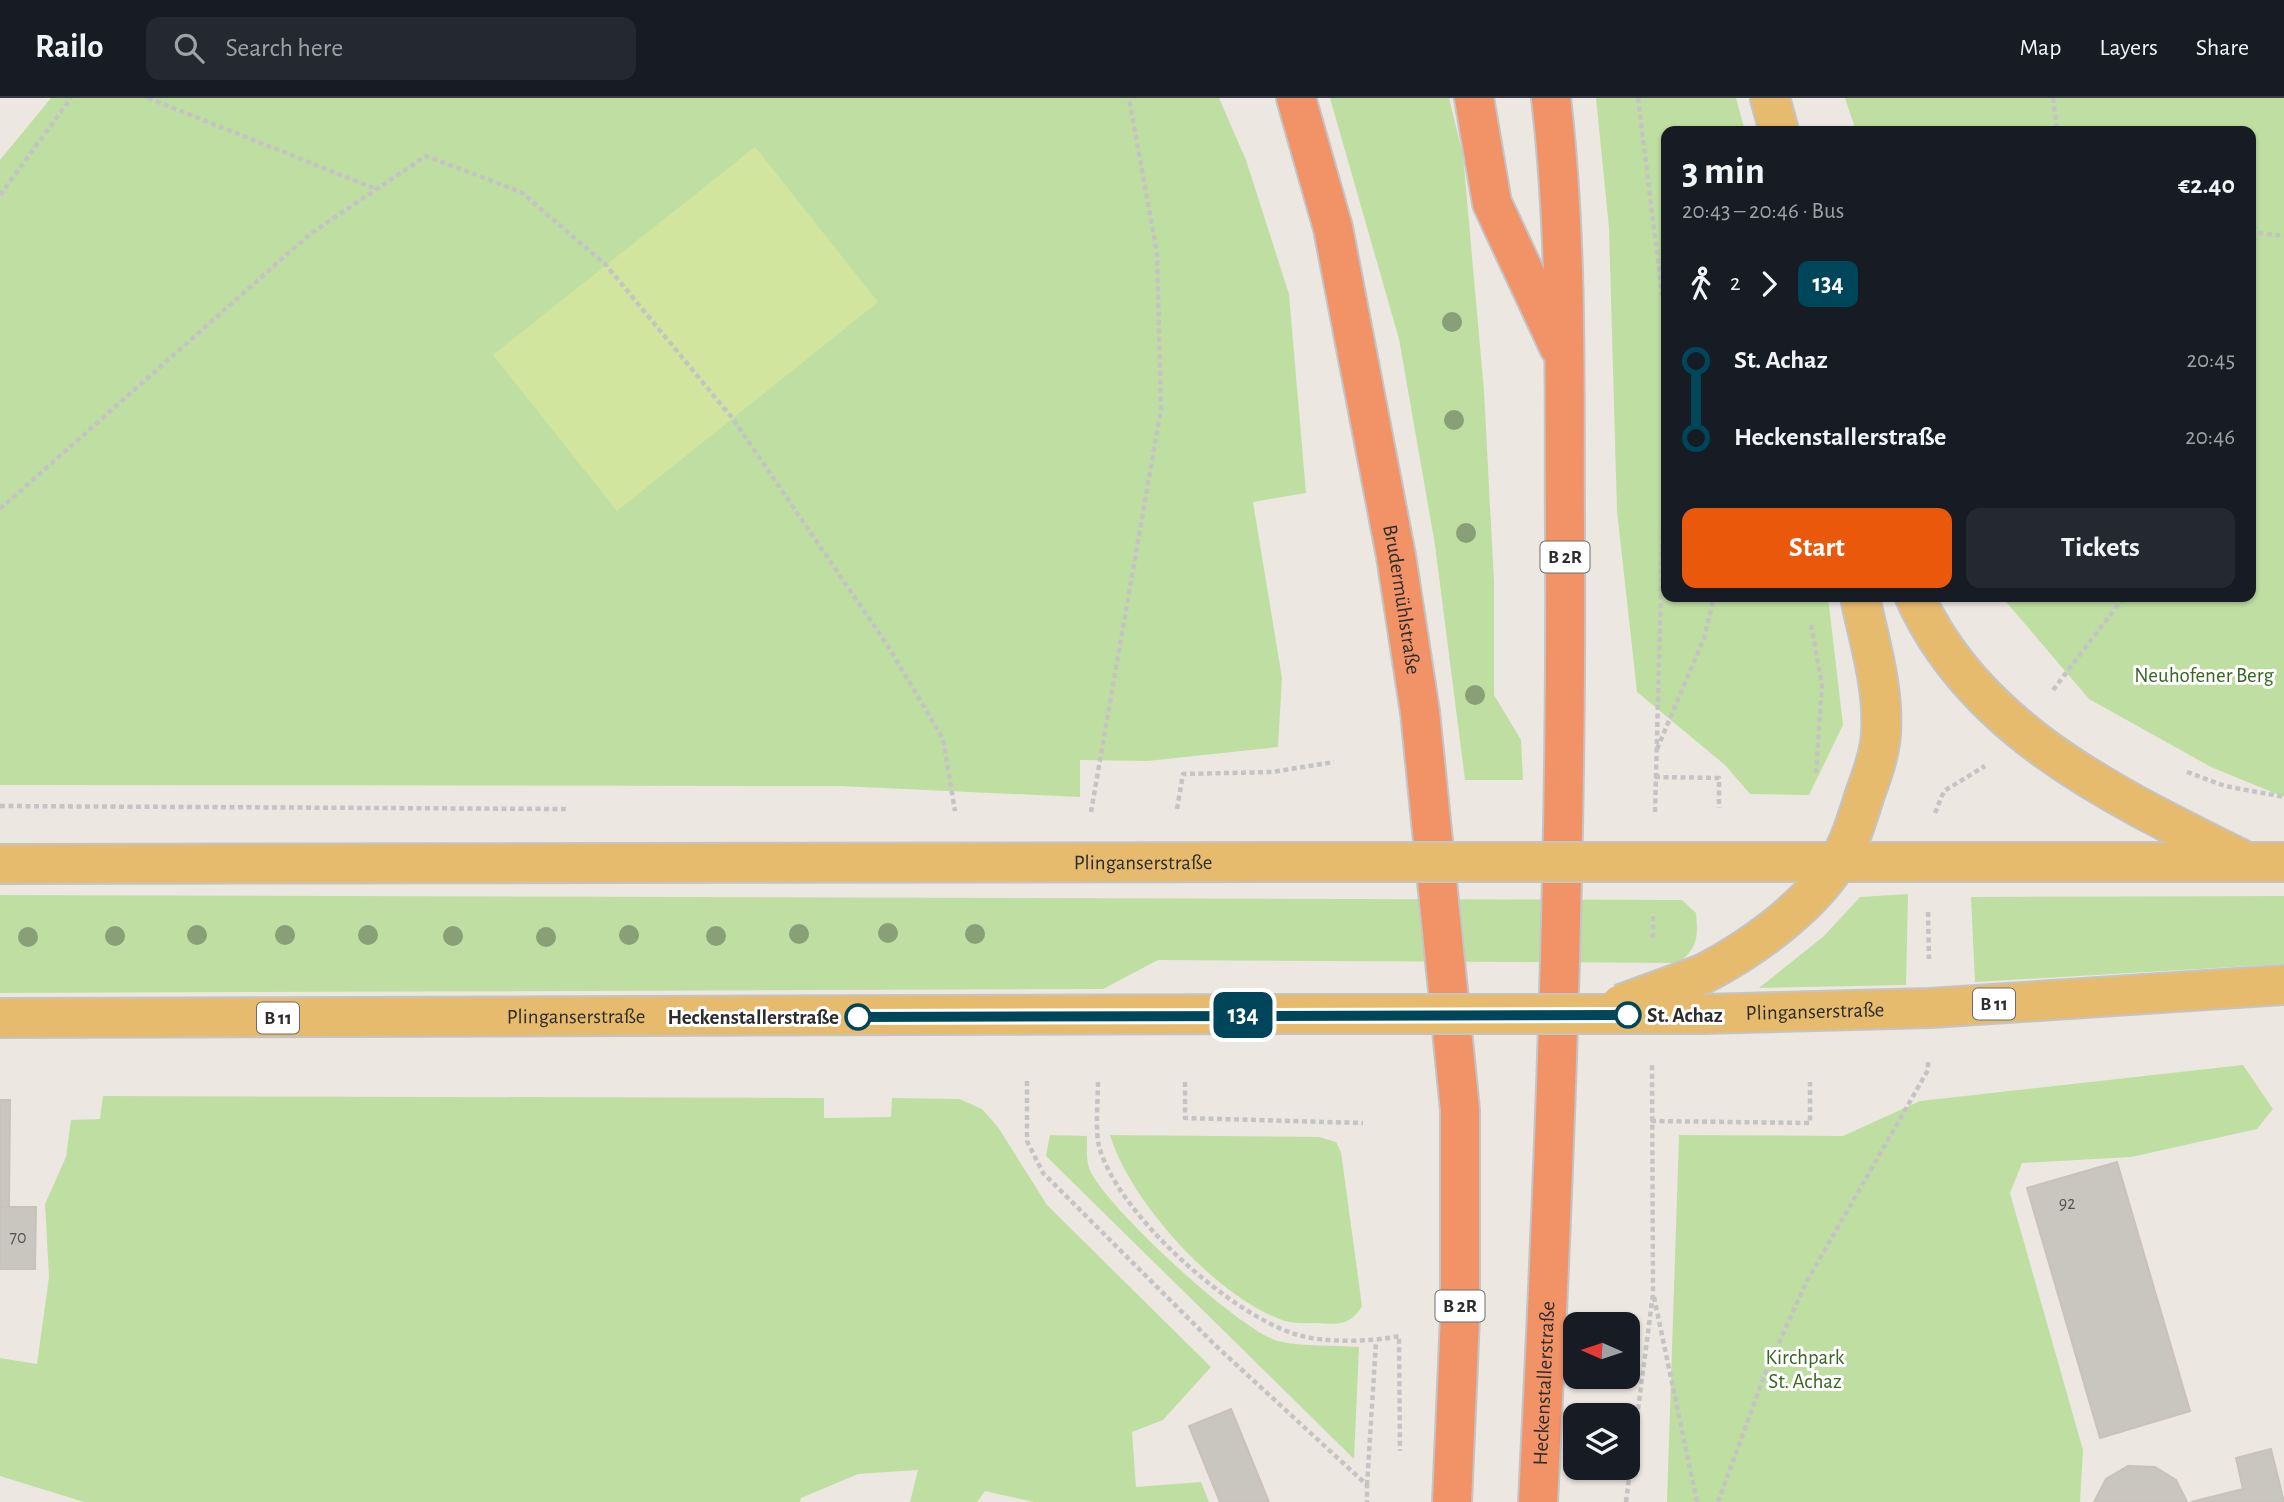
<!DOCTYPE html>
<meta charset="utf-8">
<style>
body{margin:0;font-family:"Alegreya Sans",sans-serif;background:#242831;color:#f1f3f6;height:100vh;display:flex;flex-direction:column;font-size:26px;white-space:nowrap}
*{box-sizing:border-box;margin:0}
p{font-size:23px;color:#9ea1a6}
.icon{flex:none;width:38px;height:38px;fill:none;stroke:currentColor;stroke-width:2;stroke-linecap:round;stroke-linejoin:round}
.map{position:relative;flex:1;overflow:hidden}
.details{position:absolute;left:1661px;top:28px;width:595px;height:476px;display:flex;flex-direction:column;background:#171b24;border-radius:14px;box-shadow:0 2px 5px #0004}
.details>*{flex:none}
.badge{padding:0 14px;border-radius:10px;font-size:24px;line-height:46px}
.needle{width:46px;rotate:273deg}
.fabs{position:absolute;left:1563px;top:1214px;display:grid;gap:14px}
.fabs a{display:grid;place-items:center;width:77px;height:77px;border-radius:14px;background:#171b24;box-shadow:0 2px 5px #0004;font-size:35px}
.map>.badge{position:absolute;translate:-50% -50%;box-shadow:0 0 0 4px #fff}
.legs{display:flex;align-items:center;gap:10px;height:77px;padding:0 21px;font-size:23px}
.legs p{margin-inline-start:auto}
.overview{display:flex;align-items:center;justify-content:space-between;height:119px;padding:0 21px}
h1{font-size:38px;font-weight:700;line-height:52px}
.button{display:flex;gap:14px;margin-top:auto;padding:14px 21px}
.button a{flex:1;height:80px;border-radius:14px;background:#ea580c;color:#fff;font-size:28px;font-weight:700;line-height:80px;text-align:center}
.button a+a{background:#242831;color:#f1f3f6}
ul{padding:0 21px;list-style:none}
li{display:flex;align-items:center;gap:24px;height:77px;font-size:26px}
li i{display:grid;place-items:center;width:10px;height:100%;margin:0 9px;background:currentColor}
li i::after{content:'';width:18px;height:18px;margin:-9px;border:5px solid;border-radius:50%;background:#171b24}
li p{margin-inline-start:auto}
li:first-child i{background:linear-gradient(#0000 50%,currentColor 0)}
li:last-child i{background:linear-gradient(currentColor 50%,#0000 0)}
header{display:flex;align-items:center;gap:42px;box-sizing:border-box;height:98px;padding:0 35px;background:#171b24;border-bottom:2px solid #363941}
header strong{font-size:33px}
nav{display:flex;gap:38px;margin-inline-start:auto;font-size:24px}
.search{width:490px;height:63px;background:#242831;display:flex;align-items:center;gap:18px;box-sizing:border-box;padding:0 24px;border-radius:14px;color:#9ea1a6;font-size:26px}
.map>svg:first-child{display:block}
.green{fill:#bfdfa2}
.pitch{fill:#d1e59f}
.building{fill:#c9c5bf;stroke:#c9c2ba;stroke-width:2}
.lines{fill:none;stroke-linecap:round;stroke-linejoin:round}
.primary-casing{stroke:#c4c4c4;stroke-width:42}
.highway-casing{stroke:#c4c4c4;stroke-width:42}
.path{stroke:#c4c4c4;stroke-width:4.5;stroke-dasharray:5 3.5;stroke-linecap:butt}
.primary{stroke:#e7bb6d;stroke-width:38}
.highway{stroke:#f29267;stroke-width:38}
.primary-bridge-casing{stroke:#c4c4c4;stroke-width:42;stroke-linecap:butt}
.primary-bridge{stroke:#e7bb6d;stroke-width:38}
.tree{fill:#89a077}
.line-1-casing{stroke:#fff;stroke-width:16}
.line-1{stroke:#00465a;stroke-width:10}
.stop-1-dot{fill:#fff;stroke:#00465a;stroke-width:3.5}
.labels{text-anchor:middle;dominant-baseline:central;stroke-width:6;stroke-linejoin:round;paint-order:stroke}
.number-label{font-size:18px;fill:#545352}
.shield{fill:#fff;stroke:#6c6c6c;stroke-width:2}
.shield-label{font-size:19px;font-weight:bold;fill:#2d2d2d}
.street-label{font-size:21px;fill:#2d2d2d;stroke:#fff}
.park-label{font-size:21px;fill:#386621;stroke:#fff}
.stop-label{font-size:21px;font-weight:bold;fill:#2d2d2d;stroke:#fff;text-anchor:start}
</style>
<header>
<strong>Railo</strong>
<div class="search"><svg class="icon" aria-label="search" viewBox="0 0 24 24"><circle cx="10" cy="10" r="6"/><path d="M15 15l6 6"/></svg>Search here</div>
<nav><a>Map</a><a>Layers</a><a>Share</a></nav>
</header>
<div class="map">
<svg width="2284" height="1404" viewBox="0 0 2284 1404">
<rect width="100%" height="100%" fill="#ede7e1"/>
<g class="green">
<polygon points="51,0 1219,0 1246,62 1289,196 1306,395 1253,404 1282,580 1278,649 1147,663 1080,662 1080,699 839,688 0,687 0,62"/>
<polygon points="1330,0 1449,0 1463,57 1484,293 1494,484 1494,597 1521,642 1523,682 1465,682 1435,447 1399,241"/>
<polygon points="1596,0 1736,0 1745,33 1666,33 1666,499 1828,499 1843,627 1809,697 1750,696 1725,667 1637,594 1617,413 1609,130"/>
<polygon points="1845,0 2284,0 2284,699 2211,669 2089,601 2002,499 2250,499 2250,33 1856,33"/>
<polygon points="1908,796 1906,887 1759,890 1824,838 1860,799"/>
<path d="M0,797l1682,5 14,13c2,25 2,33 -17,50l-521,-3 -55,29 -1103,4z"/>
<polygon points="2284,798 2284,866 1975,884 1971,799"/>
<polygon points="2243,967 2273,1011 2257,1031 2131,1059 2022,1065 2010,1095 2083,1352 2080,1404 1667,1404 1679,1037 1843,1038 1920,1003"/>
<polygon points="103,998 824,1000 824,1020 891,1019 892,1000 959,1001 982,1011 998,1029 1047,1107 1211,1269 1163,1322 1132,1334 1136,1389 1201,1384 1209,1404 1034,1404 985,1393 977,1404 910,1404 918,1372 858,1376 801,1400 800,1404 84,1404 0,1378 0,1260 37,1266 49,1179 45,1106 66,1059 71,1022 100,1021"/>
<path d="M1050,1037l37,1c0,9 -1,23 2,32 14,37 151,163 189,173 25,6 56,4 81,6l-5,112 -308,-303z"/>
<path d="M1110,1037l209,2 17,5 5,10 21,154c-11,19 -24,19 -45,17 -10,0 -22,1 -32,-2 -67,-22 -155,-119 -175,-186z"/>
</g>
<polygon class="pitch" points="755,49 878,204 617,413 493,257"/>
<g class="building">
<polygon points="0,1002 10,1002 9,1109 0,1109"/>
<polygon points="2117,1064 2190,1313 2100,1340 2027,1090"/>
<polygon points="0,1109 36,1109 35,1171 0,1171"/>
<polygon points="1231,1311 1269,1404 1220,1404 1189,1328"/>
<polygon points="2271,1351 2284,1404 2191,1404 2243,1391 2236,1360"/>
<polygon points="2128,1368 2155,1369 2176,1382 2187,1404 2094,1404 2106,1381"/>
</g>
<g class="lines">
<g class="primary-casing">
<g id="primary">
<polyline points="1770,0 1779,33"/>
<path d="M1915,499c60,133 199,199 324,261"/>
<polyline points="1704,764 2284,764"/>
<path id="s1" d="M0,766l1274,-2"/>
<path d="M1703,876c48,-25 104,-65 134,-111 13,-19 21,-47 28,-69 7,-19 15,-41 16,-61 3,-46 -12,-92 -21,-136"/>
<path id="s2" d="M1703,916l227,-6 354,-23"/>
<path id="s3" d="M0,920l1272,-4"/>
</g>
</g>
<g class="highway-casing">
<g id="highway">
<path id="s4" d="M1296,0l37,130 63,328 24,156 40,398v207l-8,185"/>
<polyline points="1474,0 1492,105 1559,249"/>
<path id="s5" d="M1538,1404c16,-322 29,-644 27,-967 -1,-146 3,-292 -14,-437"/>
</g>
</g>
<g class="path">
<polyline points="148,0 376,91"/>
<polyline points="1638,0 1666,228"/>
<polyline points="2053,0 2057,33"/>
<polyline points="0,97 71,0"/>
<polyline points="2250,134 2284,138"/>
<polyline points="0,411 310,136 426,58 521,94 606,167 733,321 888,548 943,641 955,713"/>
<polyline points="1811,527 1822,587 1816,675"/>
<polyline points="2053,592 2124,499"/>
<polyline points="1657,651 1704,540 1714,499"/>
<polyline points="2187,674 2225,688 2284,699"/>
<polyline points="1655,679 1719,680 1719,710"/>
<polyline points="0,708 567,711"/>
<polyline points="1177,711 1183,676 1272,674 1334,664"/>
<polyline points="1091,714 1161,311 1157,155 1129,0"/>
<polyline points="1655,714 1666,309"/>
<polyline points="1935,715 1944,693 1985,668"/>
<polyline points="1928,814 1929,861"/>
<polyline points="1653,840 1653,814"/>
<polyline points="1027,983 1027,1043 1043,1075 1216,1248 1367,1387 1367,1404"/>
<path d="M1098,984c0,20 -3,45 1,64 18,68 133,170 199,189 27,8 74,7 101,1l1,115"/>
<polyline points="1185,984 1185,1020 1363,1025"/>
<polyline points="1651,1023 1810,1025 1810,984"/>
<polyline points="1654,1199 1697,1404"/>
<polyline points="1367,1387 1376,1244"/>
<polyline points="1626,1404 1653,1196 1652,965"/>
<polyline points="1718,1404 1766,1273 1807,1183 1928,972 1928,961"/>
</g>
<use href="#primary" class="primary"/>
<use href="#highway" class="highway"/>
<g class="primary-bridge-casing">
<g id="primary-bridge">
<polyline points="1274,764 1704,764"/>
<polyline points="1621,906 1703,876"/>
<polyline points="1272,916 1703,916"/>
</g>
</g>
<use href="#primary-bridge" class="primary-bridge"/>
</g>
<g class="tree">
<circle cx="1452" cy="224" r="10"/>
<circle cx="1454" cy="322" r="10"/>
<circle cx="1466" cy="435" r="10"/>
<circle cx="1475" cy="597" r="10"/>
<circle cx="888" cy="835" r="10"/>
<circle cx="799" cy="836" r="10"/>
<circle cx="975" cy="836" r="10"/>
<circle cx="197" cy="837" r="10"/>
<circle cx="285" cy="837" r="10"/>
<circle cx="368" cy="837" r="10"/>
<circle cx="629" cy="837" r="10"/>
<circle cx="115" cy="838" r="10"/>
<circle cx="453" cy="838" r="10"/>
<circle cx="716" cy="838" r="10"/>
<circle cx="28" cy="839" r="10"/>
<circle cx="546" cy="839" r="10"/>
</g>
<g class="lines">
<g class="line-1-casing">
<polyline id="line-1" points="858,919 1628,917"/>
</g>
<use href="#line-1" class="line-1"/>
</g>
<g class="stop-1-dot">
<circle cx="1628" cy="917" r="12"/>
<circle cx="858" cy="919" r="12"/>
</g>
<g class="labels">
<g class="number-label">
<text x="2067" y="1106">92</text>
<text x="18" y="1140">70</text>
</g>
<g class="shield">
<rect x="1540.5" y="443.5" width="49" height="31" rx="5"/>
<rect x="1973" y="890.5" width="42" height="31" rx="5"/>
<rect x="257" y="904.5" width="42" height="31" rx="5"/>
<rect x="1435.5" y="1192.5" width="49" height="31" rx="5"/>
</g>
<g class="shield-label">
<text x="1565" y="459">B 2R</text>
<text x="1994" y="906">B 11</text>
<text x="278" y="920">B 11</text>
<text x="1460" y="1208">B 2R</text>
</g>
<g class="street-label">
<text stroke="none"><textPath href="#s4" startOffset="513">Brudermühlstraße</textPath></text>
<text stroke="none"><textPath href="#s1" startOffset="1143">Plinganserstraße</textPath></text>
<text stroke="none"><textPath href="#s2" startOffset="112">Plinganserstraße</textPath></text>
<text stroke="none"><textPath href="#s3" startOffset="576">Plinganserstraße</textPath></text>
<text stroke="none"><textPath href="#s5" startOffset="119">Heckenstallerstraße</textPath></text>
</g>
<g class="park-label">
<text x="2204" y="577">Neuhofener Berg</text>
<text x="1805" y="1259">Kirchpark<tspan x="1805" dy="24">St. Achaz</tspan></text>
</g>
<g class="stop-label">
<text x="1647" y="917">St. Achaz</text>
<text x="839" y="919" text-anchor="end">Heckenstallerstraße</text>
</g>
</g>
</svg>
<div class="fabs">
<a><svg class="needle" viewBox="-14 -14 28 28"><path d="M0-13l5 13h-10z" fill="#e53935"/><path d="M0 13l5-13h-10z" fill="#9ea1a6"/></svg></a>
<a><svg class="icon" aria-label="layers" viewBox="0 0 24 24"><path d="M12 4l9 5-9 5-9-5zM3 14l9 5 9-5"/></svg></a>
</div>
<b class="badge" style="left:1243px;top:917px;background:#00465a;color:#fff">134</b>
<section class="details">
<div class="overview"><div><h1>3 min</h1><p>20:43 – 20:46 · Bus</p></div><b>€2.40</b></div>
<div class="legs"><svg class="icon" aria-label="walk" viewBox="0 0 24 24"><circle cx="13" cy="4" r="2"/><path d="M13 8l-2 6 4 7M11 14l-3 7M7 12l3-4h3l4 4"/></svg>2<svg class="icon" aria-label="forward" viewBox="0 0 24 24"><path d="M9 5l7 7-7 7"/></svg><b class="badge" style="background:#00465a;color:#fff">134</b></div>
<ul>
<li><i style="color:#00465a"></i><b>St. Achaz</b><p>20:45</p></li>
<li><i style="color:#00465a"></i><b>Heckenstallerstraße</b><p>20:46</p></li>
</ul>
<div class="button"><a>Start</a><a>Tickets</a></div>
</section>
</div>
